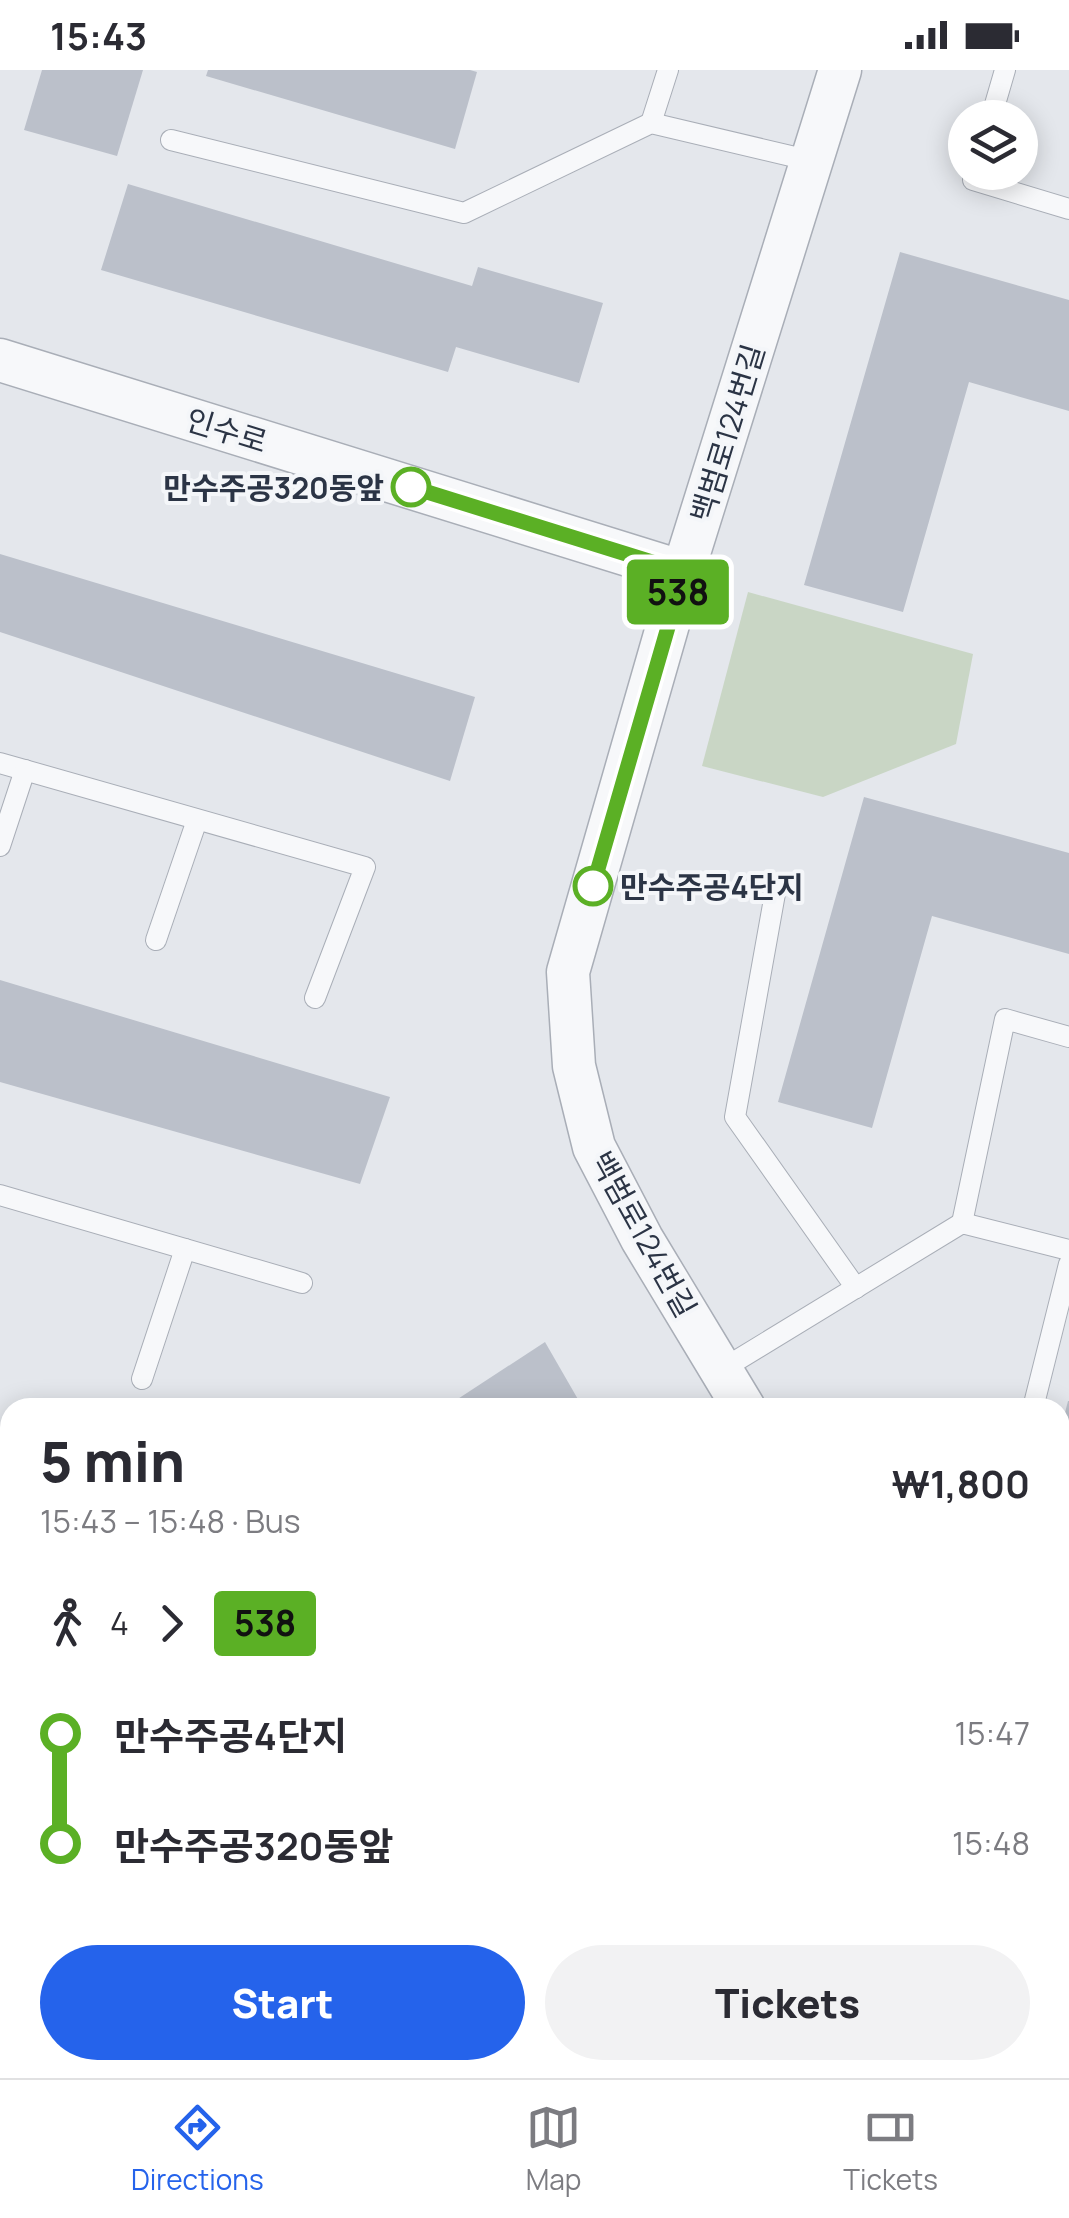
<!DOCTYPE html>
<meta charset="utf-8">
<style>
body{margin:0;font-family:Manrope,"Noto Sans KR",sans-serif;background:#f2f2f3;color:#2b2b33;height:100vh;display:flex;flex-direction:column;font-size:38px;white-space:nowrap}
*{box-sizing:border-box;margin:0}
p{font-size:32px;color:#7c7c81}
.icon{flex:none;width:55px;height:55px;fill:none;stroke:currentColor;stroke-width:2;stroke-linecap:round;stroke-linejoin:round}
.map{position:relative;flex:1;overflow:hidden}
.details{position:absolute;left:0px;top:1328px;width:1070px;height:682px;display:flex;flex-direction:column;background:#fff;border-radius:30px 30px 0 0;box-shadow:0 5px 25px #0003}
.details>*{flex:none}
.badge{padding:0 20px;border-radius:8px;font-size:35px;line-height:65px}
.fabs{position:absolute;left:948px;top:30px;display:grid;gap:20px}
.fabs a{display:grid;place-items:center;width:90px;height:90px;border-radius:50%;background:#fff;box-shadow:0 5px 25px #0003;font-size:50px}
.map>.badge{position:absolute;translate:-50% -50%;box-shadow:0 0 0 5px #fff}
.legs{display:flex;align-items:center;gap:15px;height:110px;padding:0 40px;font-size:32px}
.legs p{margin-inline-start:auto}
.headline{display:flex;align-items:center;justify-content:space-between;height:170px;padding:0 40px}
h1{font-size:55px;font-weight:800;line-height:75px}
.button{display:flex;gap:20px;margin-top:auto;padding:20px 40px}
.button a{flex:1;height:115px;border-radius:60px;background:#2563eb;color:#fff;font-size:40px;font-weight:800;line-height:115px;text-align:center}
.button a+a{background:#f2f2f3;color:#2b2b33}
ul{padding:0 40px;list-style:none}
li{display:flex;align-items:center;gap:35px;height:110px;font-size:38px}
li i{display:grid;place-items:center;width:15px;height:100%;margin:0 12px;background:currentColor}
li i::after{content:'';width:25px;height:25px;margin:-12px;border:8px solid;border-radius:50%;background:#fff}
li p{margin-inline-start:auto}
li:first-child i{background:linear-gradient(#0000 50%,currentColor 0)}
li:last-child i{background:linear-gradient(currentColor 50%,#0000 0)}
.status{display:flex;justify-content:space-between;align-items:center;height:70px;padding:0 50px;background:#fff;direction:ltr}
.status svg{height:28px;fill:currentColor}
.menu{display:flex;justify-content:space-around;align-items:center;height:140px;border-top:2px solid #e1e1e2;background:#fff;font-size:28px;color:#7c7c81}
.menu a{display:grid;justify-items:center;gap:5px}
.menu .selected{color:#2563eb}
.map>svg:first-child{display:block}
.green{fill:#c9d6c5}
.building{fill:#bbc0ca}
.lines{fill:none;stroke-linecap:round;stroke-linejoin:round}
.lane-casing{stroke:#a9aeb7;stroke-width:22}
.street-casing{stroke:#a9aeb7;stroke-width:45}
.path{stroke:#c2c5cb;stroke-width:6;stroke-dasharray:8 8;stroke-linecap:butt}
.lane{stroke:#f7f8fa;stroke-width:20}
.street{stroke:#f7f8fa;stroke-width:42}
.line-1-casing{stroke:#fff;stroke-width:22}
.line-1{stroke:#5bb025;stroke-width:15}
.stop-1-dot{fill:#fff;stroke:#5bb025;stroke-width:5}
.labels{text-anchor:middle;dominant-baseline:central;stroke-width:8;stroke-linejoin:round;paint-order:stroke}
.street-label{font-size:30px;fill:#2b3445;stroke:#f4f6f9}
.stop-label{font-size:30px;font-weight:bold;fill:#2b3445;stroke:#f4f6f9;text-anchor:end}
</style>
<div class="status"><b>15:43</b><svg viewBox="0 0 49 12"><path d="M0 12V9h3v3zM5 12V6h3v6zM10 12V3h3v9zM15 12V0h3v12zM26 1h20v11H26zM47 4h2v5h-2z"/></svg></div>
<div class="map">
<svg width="1069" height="2008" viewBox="0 0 1069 2008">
<rect width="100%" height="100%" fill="#e4e7ec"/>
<g class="green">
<polygon points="748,522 973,584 956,674 823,727 702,696"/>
<polygon points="33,2000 465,2000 463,2008 31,2008"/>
</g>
<g class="building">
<polygon points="42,0 143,0 117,86 24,60"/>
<polygon points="208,0 470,0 477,2 455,79 206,6"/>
<polygon points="128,114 472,216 478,197 603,233 579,313 456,277 448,302 101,200"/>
<polygon points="900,182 1069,230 1069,341 969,312 903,542 804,515"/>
<polygon points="0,484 475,627 450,711 0,562"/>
<polygon points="864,727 1069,783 1069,884 932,846 872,1058 778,1032"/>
<polygon points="0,910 390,1027 360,1114 0,1012"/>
<polygon points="545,1272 583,1338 444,1338"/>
<polygon points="1068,1331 1069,1331 1069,1624 1060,1621 1060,1362"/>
<polygon points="0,1369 10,1372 10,1462 0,1458"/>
<polygon points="1060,1824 1069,1845 1069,1983 1060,1987"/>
<polygon points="983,2000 1029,2000 1010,2008 986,2008"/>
</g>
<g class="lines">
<g class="lane-casing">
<g id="lane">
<polyline points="991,48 1005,0"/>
<polyline points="651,53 668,0"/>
<polyline points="171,70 464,143 651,53 812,91"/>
<polyline points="975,102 973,110 1069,139"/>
<polyline points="0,693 365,797 315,928"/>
<polyline points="0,776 25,700"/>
<polyline points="776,818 735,1047 856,1218"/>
<polyline points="156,870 197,750"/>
<polyline points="0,1125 302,1213"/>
<polyline points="962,1153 1005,949 1069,967"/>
<polyline points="721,1300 962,1153 1069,1180"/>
<polyline points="142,1309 185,1179"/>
<polyline points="1033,1338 1069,1194"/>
<polyline points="0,1535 10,1538"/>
<polyline points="0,1616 10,1586"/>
<polyline points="1060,1711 1069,1714"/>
</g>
</g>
<g class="street-casing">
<g id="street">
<polyline points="0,290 683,502"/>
<polyline points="744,1338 642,1169 594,1077 574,996 568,902 683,502 840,0"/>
<polyline points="729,2008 731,2000"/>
</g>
</g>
<polyline class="path" points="391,2000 393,2008"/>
<use href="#lane" class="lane"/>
<use href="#street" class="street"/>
</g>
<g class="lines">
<g class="line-1-casing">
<polyline id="line-1" points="411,417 684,502 593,816"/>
</g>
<use href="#line-1" class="line-1"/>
</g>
<g class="stop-1-dot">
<circle cx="411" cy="417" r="18"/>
<circle cx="593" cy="816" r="18"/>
</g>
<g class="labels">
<g class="street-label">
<text transform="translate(227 360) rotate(17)">인수로</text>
<text transform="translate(727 363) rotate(-73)">백범로124번길</text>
<text transform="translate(644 1164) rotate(61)">백범로124번길</text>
</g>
<g class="stop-label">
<text x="384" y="417">만수주공320동앞</text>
<text x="620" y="816" text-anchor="start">만수주공4단지</text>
</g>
</g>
</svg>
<div class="fabs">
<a><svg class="icon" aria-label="layers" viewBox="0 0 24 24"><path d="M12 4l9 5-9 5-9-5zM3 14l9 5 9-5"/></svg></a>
</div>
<b class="badge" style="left:678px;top:522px;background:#5bb025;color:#111">538</b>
<section class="details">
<div class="headline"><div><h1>5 min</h1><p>15:43 – 15:48 · Bus</p></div><b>₩1,800</b></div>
<div class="legs"><svg class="icon" aria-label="walk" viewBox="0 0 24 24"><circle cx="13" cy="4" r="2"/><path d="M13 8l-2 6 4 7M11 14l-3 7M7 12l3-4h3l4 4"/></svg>4<svg class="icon" aria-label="forward" viewBox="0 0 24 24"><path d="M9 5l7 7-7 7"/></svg><b class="badge" style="background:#5bb025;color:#111">538</b></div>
<ul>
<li><i style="color:#5bb025"></i><b>만수주공4단지</b><p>15:47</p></li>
<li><i style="color:#5bb025"></i><b>만수주공320동앞</b><p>15:48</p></li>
</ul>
<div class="button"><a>Start</a><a>Tickets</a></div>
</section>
</div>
<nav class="menu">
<a class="selected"><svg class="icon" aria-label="directions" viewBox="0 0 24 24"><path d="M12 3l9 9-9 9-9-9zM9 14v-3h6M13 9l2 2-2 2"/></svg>Directions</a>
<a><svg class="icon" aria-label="map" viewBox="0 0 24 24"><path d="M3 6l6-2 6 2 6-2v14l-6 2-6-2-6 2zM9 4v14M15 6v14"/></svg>Map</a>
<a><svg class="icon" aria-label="tickets" viewBox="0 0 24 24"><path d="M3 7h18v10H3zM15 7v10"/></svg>Tickets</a>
</nav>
